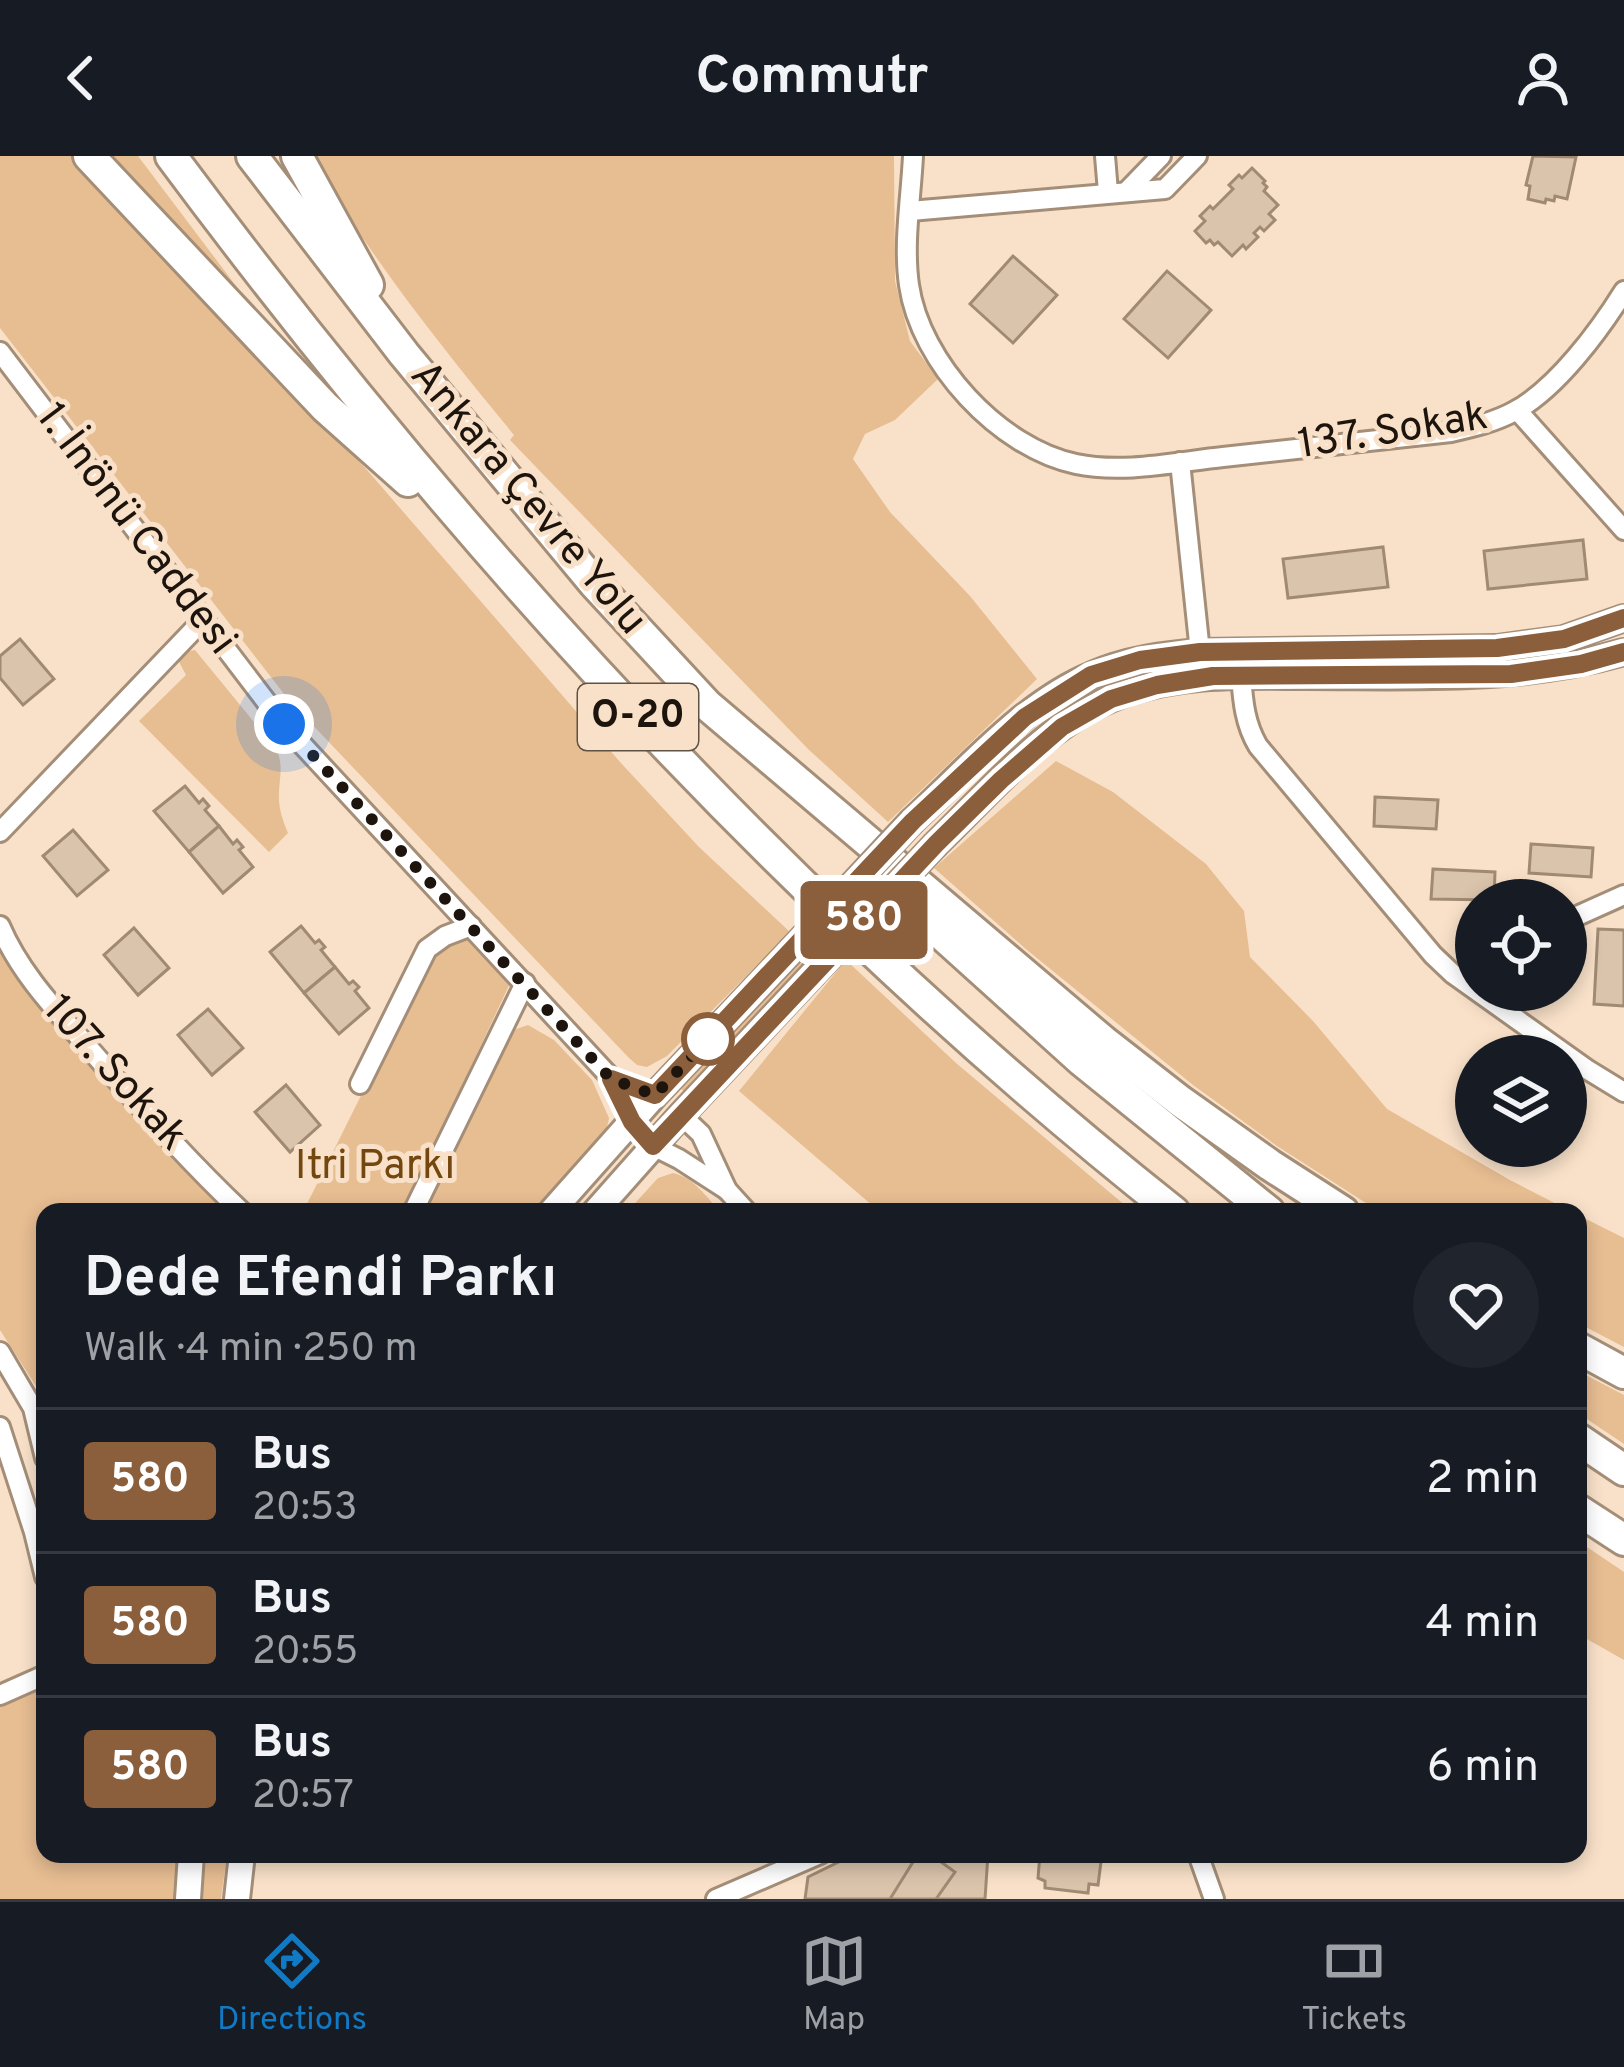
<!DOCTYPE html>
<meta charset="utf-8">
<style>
body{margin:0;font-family:Overpass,sans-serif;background:#20242c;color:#f1f3f6;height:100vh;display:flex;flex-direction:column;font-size:45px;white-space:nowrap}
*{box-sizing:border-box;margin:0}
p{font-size:39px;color:#9ea1a6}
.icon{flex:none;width:66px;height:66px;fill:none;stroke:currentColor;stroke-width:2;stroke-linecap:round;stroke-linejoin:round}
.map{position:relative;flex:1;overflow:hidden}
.sheet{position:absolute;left:36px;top:1047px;width:1551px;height:660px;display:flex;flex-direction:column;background:#171b24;border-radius:24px;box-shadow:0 6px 18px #0003}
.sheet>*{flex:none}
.badge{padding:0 24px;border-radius:9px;font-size:42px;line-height:78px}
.buttons{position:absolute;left:1455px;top:723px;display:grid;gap:24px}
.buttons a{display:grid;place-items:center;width:132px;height:132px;border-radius:50%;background:#171b24;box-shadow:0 6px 18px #0003;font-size:60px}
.you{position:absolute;width:60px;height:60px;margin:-30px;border:9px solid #fff;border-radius:50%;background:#1a73e8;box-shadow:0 0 0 18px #1a73e833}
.map>.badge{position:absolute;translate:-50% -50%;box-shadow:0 0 0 6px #fff}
.round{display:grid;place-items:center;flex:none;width:126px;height:126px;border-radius:63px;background:#20242c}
.summary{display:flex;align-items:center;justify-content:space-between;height:204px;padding:0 48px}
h1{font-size:57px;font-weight:700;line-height:90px}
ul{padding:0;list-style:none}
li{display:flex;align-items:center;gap:36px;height:144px;padding:0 48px;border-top:3px solid #363941}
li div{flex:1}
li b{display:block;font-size:45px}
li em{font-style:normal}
li .badge{min-width:132px;font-weight:700;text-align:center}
header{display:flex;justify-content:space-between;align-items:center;height:156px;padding:0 48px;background:#171b24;font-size:54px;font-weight:700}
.dock{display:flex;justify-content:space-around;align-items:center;height:168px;border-top:3px solid #363941;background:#171b24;font-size:33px;color:#9ea1a6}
.dock a{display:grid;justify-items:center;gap:6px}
.dock .selected{color:#117ac4}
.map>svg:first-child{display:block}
.green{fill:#e7bd92}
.building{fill:#dbc4ac;stroke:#a08a73;stroke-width:3}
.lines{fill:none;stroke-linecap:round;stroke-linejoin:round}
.minor-casing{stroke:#a48e78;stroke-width:24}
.major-casing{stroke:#a48e78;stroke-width:30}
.highway-casing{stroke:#a48e78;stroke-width:36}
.minor{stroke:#fff;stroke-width:18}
.major{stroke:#fff;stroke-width:24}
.highway{stroke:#fff;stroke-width:30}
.major-bridge-casing{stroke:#a48e78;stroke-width:30;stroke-linecap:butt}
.major-bridge{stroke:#fff;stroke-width:24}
.line-casing{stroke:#fff;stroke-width:27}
.line{stroke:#8b5e3c;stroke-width:18}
.walk{stroke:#1d150d;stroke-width:12;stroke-dasharray:0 21.6}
.stop-dot{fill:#fff;stroke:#8b5e3c;stroke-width:6}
.labels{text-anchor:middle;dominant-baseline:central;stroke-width:10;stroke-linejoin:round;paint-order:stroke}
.shield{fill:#f9e1c9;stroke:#5f5245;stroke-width:3}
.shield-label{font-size:39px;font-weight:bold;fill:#1d150d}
.street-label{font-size:42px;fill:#1d150d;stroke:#f9e1c9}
.park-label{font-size:42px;fill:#73470d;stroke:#f9e1c9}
</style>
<header><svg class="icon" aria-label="back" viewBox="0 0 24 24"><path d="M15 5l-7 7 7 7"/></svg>Commutr<svg class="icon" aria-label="person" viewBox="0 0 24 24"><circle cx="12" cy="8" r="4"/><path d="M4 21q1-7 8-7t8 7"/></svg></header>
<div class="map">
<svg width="1624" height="1743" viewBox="0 0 1624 1743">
<rect width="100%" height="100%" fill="#f9e1c9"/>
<g class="green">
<polygon points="0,0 75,0 367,314 620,606 699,691 790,776 667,900 647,911 637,909 628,901 288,543 0,172"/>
<polygon points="106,0 138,0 273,179"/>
<path d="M312,0h582l1,125 15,60 28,38 -43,41 -30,14 -12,25 37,53 80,84 67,83 -149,143 -80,-73 -298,-309 4,-5c-73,-89 -145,-178 -202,-279z"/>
<path d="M195,494l82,100c6,16 3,25 2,41 -1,16 3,28 9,42l-19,19 -130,-131 47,-46 -8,-15 6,-8z"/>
<polygon points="1056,605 1113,636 1206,708 1244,755 1250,801 1313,865 1387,953 1510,1024 1572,1056 1380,1056 1277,990 1193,929 1027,794 934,712"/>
<polygon points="469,782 511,825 403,1056 303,1056 435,791"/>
<polygon points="0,784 231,1056 45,1056 45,1250 43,1241 0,1174"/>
<polygon points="803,800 809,808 691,942 680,932"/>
<polygon points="846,804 956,907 1133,1056 880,1056 739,935"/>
<polygon points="528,869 554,884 592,924 609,962 605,981 539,1056 425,1056 509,882 516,873"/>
<path d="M673,1017c21,5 33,23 47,39h-93l31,-34z"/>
<polygon points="1578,1059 1624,1082 1624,1191 1578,1167"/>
<polygon points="1578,1215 1624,1239 1624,1288 1578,1257"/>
<polygon points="1578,1385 1624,1416 1624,1504 1578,1478"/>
<polygon points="45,1522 45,1698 177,1698 176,1743 0,1743 0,1541"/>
<polygon points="202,1698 227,1698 221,1743 201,1743"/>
</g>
<g class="building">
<polygon points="1533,0 1576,1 1567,43 1555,40 1554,45 1546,43 1545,47 1528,43 1530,30 1526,29"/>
<polygon points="1252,12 1265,25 1263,27 1267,31 1264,35 1278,49 1269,58 1275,64 1264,75 1260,71 1254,77 1258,81 1246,93 1243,89 1232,100 1218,86 1214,89 1210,84 1206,87 1195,75 1205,65 1200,60 1210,50 1213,53 1233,33 1229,29 1239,19 1242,22"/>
<polygon points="1013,100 1057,139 1013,187 970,148"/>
<polygon points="1167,115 1211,154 1168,202 1124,163"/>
<polygon points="1583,384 1587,423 1488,433 1484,395"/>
<polygon points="1383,391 1388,431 1288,442 1283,403"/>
<polygon points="20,483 54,523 23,549 0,522 0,500"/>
<polygon points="185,630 199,647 203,643 209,650 205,654 219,670 189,696 154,655"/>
<polygon points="1375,641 1438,644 1436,673 1374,670"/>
<polygon points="219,670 233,688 237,684 243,691 239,694 253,711 223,737 189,696"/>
<polygon points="73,674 108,714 77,740 43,700"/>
<polygon points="1531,688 1593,692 1591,721 1529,717"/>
<polygon points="1433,713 1495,716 1494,744 1431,743"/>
<polygon points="301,770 315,787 319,784 325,791 321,794 335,811 304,837 270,796"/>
<polygon points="134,772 169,812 138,839 104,799"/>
<polygon points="1598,773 1624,774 1624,850 1594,848"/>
<polygon points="335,811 349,828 353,825 359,831 355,835 369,852 339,878 304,837"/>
<polygon points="208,853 243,892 212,919 178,879"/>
<polygon points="286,929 320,969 290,996 255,956"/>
<polygon points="855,1698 988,1698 985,1743 805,1743 808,1721"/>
<polygon points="918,1698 930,1698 955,1716 936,1743 890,1743"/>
<polygon points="1040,1698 1102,1698 1098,1729 1089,1728 1088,1737 1045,1732 1045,1725 1038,1722"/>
</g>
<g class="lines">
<g class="minor-casing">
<g id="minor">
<path d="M913,0c-2,42 -10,87 -4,129 11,77 90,163 167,179 47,10 100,-2 147,-7 76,-8 152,-16 228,-25 22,-5 44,-10 64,-21 42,-23 84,-80 109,-120"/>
<polyline points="1105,0 1108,36"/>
<polyline points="1127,35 1161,0"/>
<polyline points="910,55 1165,33 1197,0"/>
<polyline points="0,196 284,569 612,923 632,966"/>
<polyline points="1517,254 1624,374"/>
<polyline points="1180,306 1200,496"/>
<path d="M1241,520c2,26 4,48 17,70l175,209 20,19 135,96 36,22"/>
<polyline points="0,676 203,464"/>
<polyline points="1566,765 1624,739"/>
<path d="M0,770c20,47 55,83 88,121 49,57 99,113 154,165"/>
<polyline points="612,923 655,939"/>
<polyline points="360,928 427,793 445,780 471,770"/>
<polyline points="653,990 679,1003 727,1034 701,978 681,959"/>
<polyline points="727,1034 747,1056"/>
<polyline points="413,1056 525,827"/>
<polyline points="0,1196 33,1252 45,1302"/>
<polyline points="0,1271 34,1376 45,1421"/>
<polyline points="0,1539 45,1519"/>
<polyline points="1198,1698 1214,1743"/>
<polyline points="716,1743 820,1698"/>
</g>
</g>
<g class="major-casing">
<g id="major">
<path d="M912,665c53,-49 112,-118 180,-146 34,-15 71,-20 108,-23l297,-4 67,-9 60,-21"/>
<path d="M936,688c53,-51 105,-115 174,-145 63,-27 131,-23 198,-23 106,0 213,6 316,-24"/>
<polyline points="551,1056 655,939 790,796"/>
<polyline points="595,1056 681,959 812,819"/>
<polyline points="188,1743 191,1698"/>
<polyline points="237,1743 242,1698"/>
</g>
</g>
<g class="highway-casing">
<g id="highway">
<polyline points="89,0 325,251 408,325"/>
<path d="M171,0c290,390 621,753 1003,1056"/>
<polyline points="252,0 404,198 594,427 707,549 1103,885 1180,945 1270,1009 1343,1056"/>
<polyline points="297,0 368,129"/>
<polyline points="886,728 1081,904 1269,1056"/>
<polyline points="1578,1192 1624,1217"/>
<polyline points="1578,1283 1624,1314"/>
<polyline points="1578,1354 1624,1384"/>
</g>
</g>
<use href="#minor" class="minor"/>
<use href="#major" class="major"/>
<use href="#highway" class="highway"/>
<g class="major-bridge-casing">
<g id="major-bridge">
<polyline points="790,796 912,665"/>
<polyline points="812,819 936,688"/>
</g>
</g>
<use href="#major-bridge" class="major-bridge"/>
</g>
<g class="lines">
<g class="line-casing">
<polyline id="line" points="1624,462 1564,483 1497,492 1200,496 1140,504 1091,519 1025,561 913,665 655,939 611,923 632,966 653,990 936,688 1001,624 1062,571 1111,543 1157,529 1213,520 1511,518 1581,508 1624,496"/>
</g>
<use href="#line" class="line"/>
<polyline class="walk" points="284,568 611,923 655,939 708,883"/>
</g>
<circle class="stop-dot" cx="708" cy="883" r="24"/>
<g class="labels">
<rect class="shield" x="578" y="528" width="120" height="66" rx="9"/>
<g class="shield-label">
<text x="638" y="561">O-20</text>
</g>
<g class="street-label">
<text transform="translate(1393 276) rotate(-9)">137. Sokak</text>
<text transform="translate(527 343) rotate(50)">Ankara Çevre Yolu</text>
<text transform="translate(135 374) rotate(53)">1. İnönü Caddesi</text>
<text transform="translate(114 918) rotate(48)">107. Sokak</text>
</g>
<g class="park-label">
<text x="375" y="1011">Itri Parkı</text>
</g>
</g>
</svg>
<div class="buttons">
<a><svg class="icon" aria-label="locate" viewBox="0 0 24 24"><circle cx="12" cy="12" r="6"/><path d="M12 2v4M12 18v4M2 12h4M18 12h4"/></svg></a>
<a><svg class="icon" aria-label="layers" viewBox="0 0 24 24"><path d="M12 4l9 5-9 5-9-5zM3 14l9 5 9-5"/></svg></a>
</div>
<div class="you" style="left:284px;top:568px"></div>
<b class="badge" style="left:864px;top:764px;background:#8b5e3c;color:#fff">580</b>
<section class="sheet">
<div class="summary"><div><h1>Dede Efendi Parkı</h1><p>Walk · 4 min · 250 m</p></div><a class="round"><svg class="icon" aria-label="heart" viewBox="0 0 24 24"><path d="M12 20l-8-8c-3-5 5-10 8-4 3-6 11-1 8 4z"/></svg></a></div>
<ul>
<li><span class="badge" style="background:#8b5e3c;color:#fff">580</span><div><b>Bus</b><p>20:53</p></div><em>2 min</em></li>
<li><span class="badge" style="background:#8b5e3c;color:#fff">580</span><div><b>Bus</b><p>20:55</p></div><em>4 min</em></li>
<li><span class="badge" style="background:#8b5e3c;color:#fff">580</span><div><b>Bus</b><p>20:57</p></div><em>6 min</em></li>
</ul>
</section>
</div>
<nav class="dock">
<a class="selected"><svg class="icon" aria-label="directions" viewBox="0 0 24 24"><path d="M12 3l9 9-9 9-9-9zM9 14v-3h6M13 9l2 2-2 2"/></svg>Directions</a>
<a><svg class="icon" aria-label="map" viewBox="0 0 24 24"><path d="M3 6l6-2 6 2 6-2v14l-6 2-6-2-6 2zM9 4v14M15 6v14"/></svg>Map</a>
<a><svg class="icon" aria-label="tickets" viewBox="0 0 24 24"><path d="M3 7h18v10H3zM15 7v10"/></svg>Tickets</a>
</nav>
